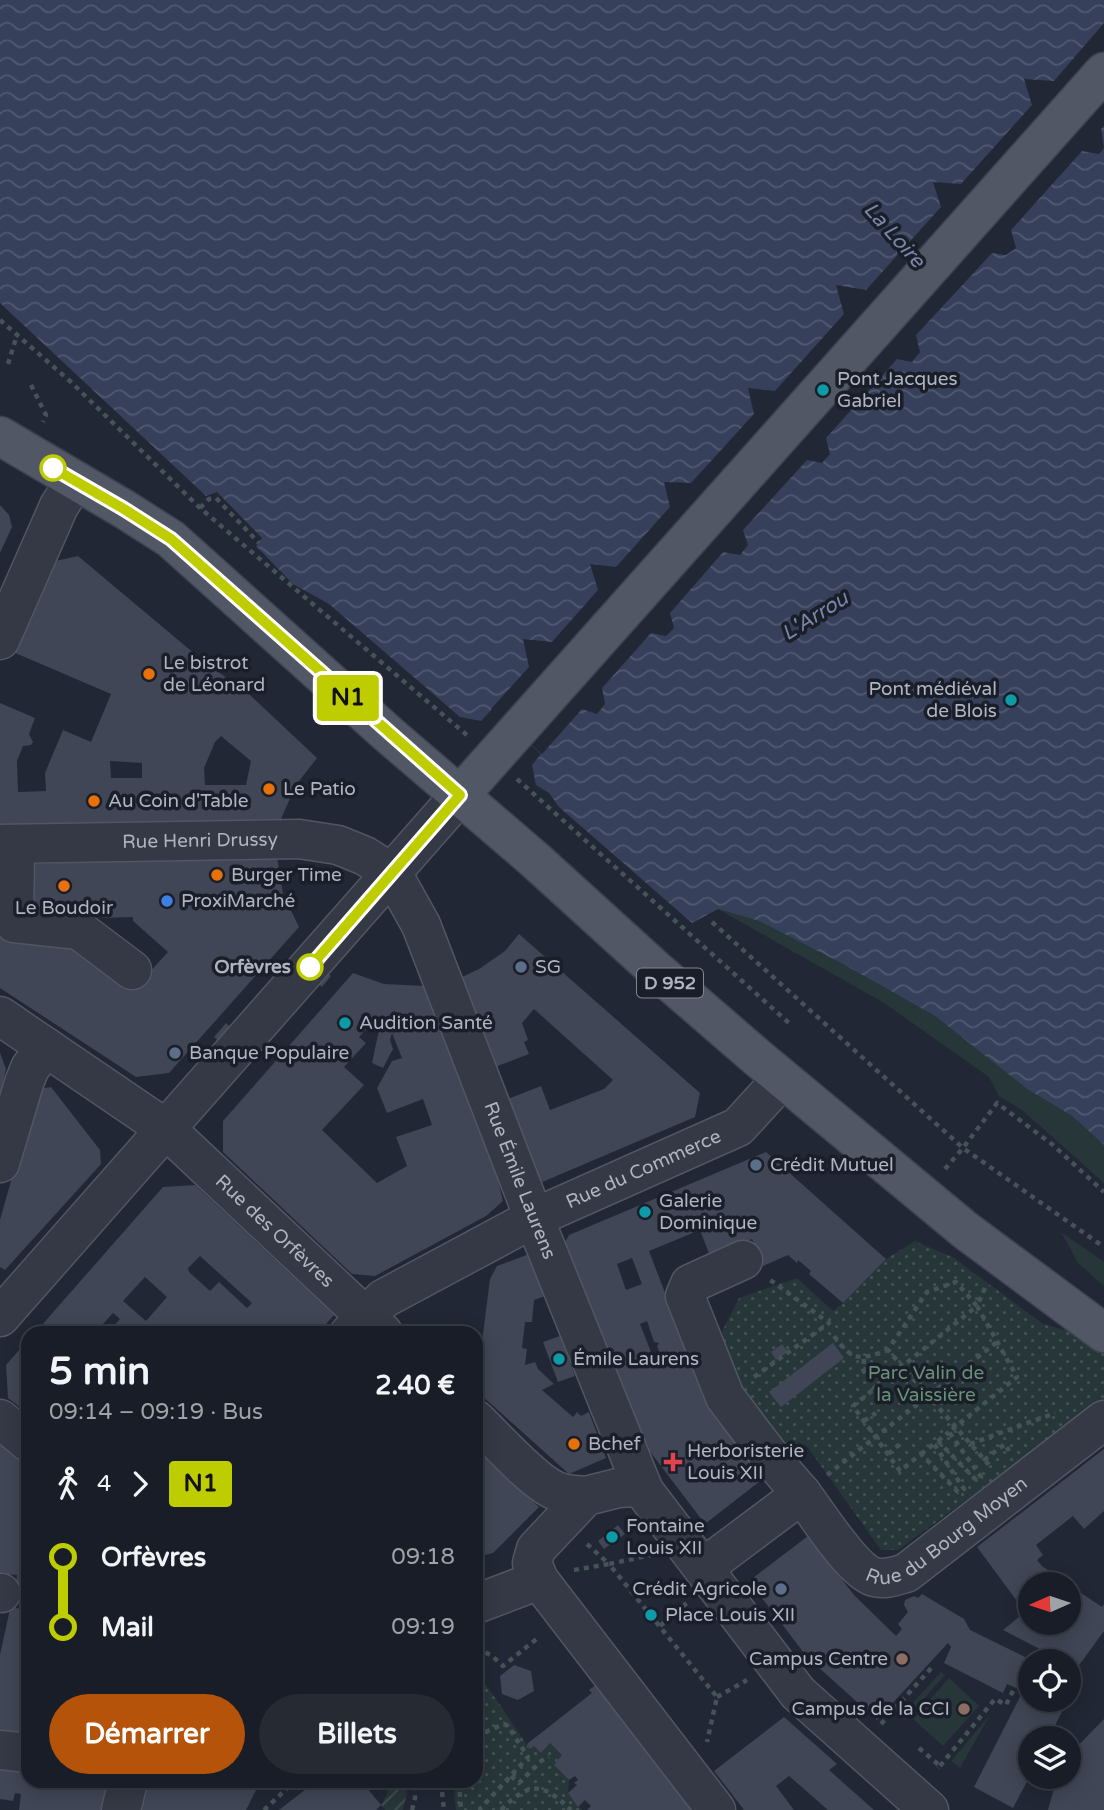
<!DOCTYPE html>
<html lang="fr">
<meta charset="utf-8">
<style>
body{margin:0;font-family:"Varela Round",sans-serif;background:#262a33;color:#f1f3f6;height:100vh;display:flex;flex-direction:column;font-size:26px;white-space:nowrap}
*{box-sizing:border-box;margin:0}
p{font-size:23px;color:#9fa2a7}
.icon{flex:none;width:38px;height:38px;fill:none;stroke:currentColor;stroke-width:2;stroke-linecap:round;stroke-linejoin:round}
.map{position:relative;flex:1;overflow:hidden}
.drawer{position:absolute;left:21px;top:1326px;width:462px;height:462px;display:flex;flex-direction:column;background:#191d27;border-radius:21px;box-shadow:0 4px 18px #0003,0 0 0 2px #373b44}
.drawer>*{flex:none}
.badge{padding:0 14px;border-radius:5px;font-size:24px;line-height:46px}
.needle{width:46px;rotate:267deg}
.buttons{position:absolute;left:1018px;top:1572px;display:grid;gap:14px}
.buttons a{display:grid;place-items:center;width:63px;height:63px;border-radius:50%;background:#191d27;box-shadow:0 4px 18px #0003,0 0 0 2px #373b44;font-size:35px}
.map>.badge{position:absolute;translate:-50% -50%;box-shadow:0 0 0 4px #fff}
.legs{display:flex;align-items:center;gap:10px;height:77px;padding:0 28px;font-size:23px}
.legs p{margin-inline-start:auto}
.headline{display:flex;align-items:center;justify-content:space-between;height:119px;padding:0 28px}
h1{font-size:38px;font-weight:700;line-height:52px}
.cta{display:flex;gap:14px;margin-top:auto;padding:14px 28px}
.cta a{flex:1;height:80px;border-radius:42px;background:#b45309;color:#fff;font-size:28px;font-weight:700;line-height:80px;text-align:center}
.cta a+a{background:#262a33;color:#f1f3f6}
ul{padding:0 28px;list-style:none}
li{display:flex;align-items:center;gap:24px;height:70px;font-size:26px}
li i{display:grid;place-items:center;width:10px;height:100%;margin:0 9px;background:currentColor}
li i::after{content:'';width:18px;height:18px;margin:-9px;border:5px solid;border-radius:50%;background:#191d27}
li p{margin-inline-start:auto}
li:first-child i{background:linear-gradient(#0000 50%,currentColor 0)}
li:last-child i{background:linear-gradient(currentColor 50%,#0000 0)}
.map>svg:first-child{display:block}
.grass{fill:#273639}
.park{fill:url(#park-dots)}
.garden{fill:url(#garden-furrows)}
.water{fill:url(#water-waves)}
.pier{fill:#212734}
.building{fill:#404655;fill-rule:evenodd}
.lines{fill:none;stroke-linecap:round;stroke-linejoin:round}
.minor-casing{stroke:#525663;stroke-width:41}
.major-casing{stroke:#3e424e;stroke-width:41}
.path{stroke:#455257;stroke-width:4.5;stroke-dasharray:5 5;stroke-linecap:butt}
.minor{stroke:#343945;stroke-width:38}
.major{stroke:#525765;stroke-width:38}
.line-1-casing{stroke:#fff;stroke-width:16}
.line-1{stroke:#becd00;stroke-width:10}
.culture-dot{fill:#0f9aa8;stroke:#1a1e29;stroke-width:2.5}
.stop-1-dot{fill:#fff;stroke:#becd00;stroke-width:3.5}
.food-dot{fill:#e8710a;stroke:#1a1e29;stroke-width:2.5}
.shop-dot{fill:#3f7fe0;stroke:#1a1e29;stroke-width:2.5}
.service-dot{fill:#5c6f8a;stroke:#1a1e29;stroke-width:2.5}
.health-dot{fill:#e0444e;stroke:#1a1e29;stroke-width:2.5}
.education-dot{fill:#8d6e63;stroke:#1a1e29;stroke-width:2.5}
.labels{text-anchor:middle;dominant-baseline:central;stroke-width:7;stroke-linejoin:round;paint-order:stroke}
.shield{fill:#1a1e29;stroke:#828694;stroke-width:2}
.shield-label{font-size:18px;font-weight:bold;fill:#afb3c2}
.poi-label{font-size:19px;fill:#afb3c2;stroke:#1a1e29;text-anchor:start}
.street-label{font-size:19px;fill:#afb3c2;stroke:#1a1e29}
.stop-label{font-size:19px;font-weight:bold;fill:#afb3c2;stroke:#1a1e29;text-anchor:end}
.park-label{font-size:19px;fill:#698f77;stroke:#1a1e29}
.water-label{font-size:21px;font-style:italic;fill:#7986a8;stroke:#1a1e29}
</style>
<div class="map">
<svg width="1104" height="1810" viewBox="0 0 1104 1810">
<defs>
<pattern id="park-dots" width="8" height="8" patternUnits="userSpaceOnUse" patternTransform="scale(1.75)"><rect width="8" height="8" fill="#273639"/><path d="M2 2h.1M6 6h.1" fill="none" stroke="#445154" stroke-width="1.8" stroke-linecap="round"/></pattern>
<pattern id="garden-furrows" width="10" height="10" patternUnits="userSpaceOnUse" patternTransform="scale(1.75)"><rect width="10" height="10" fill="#273639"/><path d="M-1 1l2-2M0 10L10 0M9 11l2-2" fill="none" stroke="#445154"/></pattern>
<pattern id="water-waves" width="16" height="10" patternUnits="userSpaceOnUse" patternTransform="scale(1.75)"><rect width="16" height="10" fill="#36405a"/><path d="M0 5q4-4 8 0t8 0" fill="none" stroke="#515970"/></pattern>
</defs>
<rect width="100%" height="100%" fill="#212734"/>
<g class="grass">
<polygon points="718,909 759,921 843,964 935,1016 1027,1089 1072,1116 1104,1145 1104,1183 1022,1110 999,1096 989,1077 884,1003"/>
<polygon points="1061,1232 1104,1262 1104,1286 1078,1263"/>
<polygon points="941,1672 945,1675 905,1720 901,1716"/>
<polygon points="949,1678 979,1706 943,1746 913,1719"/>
<polygon points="990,1715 960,1768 951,1761"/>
</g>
<g class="park">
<polygon points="915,1241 954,1258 1043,1324 1092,1338 1104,1349 1104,1399 898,1550 881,1550 806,1445 784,1459 728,1384 717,1342 739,1298 797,1278 833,1311 843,1303 886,1259"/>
<polygon points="481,1666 486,1673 482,1679 530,1749 534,1746 541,1753 550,1743 562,1755 554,1765 569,1780 568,1793 582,1810 456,1810 453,1782 476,1782 476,1670"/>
</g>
<polygon class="garden" points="388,1782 406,1782 407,1793 403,1810 385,1810 381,1805 387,1795"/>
<polygon class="water" points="0,0 1104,0 1104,1145 1072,1116 1027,1089 935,1016 843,964 759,921 718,909 692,923 559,807 549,793 536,785 532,765 541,754 492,709 481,721 460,717 329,604 293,584 256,546 262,538 217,492 206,496 0,303"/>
<polygon class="pier" points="1104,23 1104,126 1101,129 1104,148 1099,154 1082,151 1011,230 1016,248 1006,255 992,253 916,335 920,352 912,362 897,359 826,438 830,454 822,463 807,460 743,530 748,545 740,555 723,552 670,613 674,628 666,636 651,633 602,688 605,704 597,714 582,709 542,754 491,709 529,667 523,639 552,642 598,590 590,564 616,567 670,507 664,482 691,483 754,414 748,388 775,391 844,314 836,285 866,290 941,207 933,182 961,184 1032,105 1024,79 1054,81"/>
<g class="building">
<polygon points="0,505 9,515 12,527 0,553"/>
<path d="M78,556l124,104 48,35 67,63 -21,27 -15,34 -281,9v-125l35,15 -6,16 4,8 -2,3 -8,1 -6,15 1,31 28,-1 -1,-18 18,-43 28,12 20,-48 -98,-42 38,-90zM221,736l30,25 -5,24h-41l-1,-17 11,-26zM110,761l32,2v15h-31z"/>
<polygon points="277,857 283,894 299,927 169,1073 136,1077 0,988 0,929 67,941 136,987 168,952 133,921 133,917 102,918 102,909 26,911 25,864"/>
<polygon points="519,934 700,1093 695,1117 540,1183 508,1099 541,1086 550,1110 604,1089 613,1080 534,1009 522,1023 528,1040 524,1042 529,1054 495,1067 460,978 479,969 505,951"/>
<polygon points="326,972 331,976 322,987 317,983"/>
<path d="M353,973l31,11 41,2 71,186 7,29 -17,15 -111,60 -23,-2 -129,-122v-31zM367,1028l12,2 -7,33 11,5 10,-19 -3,-9 2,-7 10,25 -10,3 -15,27 10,25 36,-14 9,26 -36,12 11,29 -30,17 -55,-53 42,-45 -20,-18 22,-24 -7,-6z"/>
<polygon points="226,1023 232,1029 220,1042 214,1037"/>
<polygon points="0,1053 6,1069 1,1091 0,1091"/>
<polygon points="51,1087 100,1150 101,1164 5,1270 0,1267 0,1220 37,1089"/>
<path d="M766,1152l120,107 -43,44 -34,-29 2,-3 -13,-11 -1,3 -9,-8 -25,11 -11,-27 -42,17 -10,-26 -51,21 59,154 56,73 -59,46 -63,-83 -78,-197 5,-9zM632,1258l10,26 -16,6 -9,-26zM647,1321l7,21 5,1 -2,3 3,8 -7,3 -13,-33z"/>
<path d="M195,1185l139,130 -17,19h-283l129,-147zM200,1256l52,47 -5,5 -28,-26 -9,9 -21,-19 -1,-4zM145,1277l22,20 -21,24 -23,-20zM113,1313l7,6 -12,13 -7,-6z"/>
<polygon points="529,1254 545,1296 534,1300 532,1322 525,1322 522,1348 527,1349 525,1365 535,1362 538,1369 554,1384 542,1390 573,1417 577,1412 581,1416 589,1412 606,1458 569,1474 481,1395 477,1381 490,1279 497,1266"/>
<polygon points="560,1336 575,1376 558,1382 543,1342"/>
<polygon points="28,1340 28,1413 8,1398 6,1365"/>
<polygon points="833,1343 844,1358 781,1407 769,1392"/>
<polygon points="782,1344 788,1352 776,1360 771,1352"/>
<polygon points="0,1446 5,1447 28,1469 28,1598 15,1594 17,1575 0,1574"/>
<polygon points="476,1448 539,1507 493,1553 476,1557 476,1505 480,1501 476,1497"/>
<polygon points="1104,1449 1104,1511 1084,1529 1073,1516 1036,1545 1043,1555 1037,1560 1042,1566 1068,1584 1031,1584 1031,1622 1069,1622 1069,1585 1102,1607 1104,1604 1104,1631 1080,1664 1069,1673 1069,1661 1063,1661 1003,1630 1025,1612 977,1547"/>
<polygon points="618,1525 625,1534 604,1549 598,1541"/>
<polygon points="808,1536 854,1595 896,1636 902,1629 898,1624 908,1612 904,1605 905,1600 914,1596 918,1598 922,1594 964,1619 970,1630 1031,1660 1031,1699 1068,1699 1049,1738 1031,1738 1031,1774 1013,1808 974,1787 1023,1691 1007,1684 1003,1693 944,1663 951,1647 948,1643 877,1720 807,1657 749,1581"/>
<polygon points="13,1607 28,1611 28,1678 25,1691 28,1691 28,1743 0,1742 0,1655 10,1609"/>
<polygon points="514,1665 531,1671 534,1691 518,1700 502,1694 500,1676"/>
<polygon points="1069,1681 1076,1685 1069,1697"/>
<polygon points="600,1682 697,1810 587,1810 591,1806 585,1800 578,1807 568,1793 577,1785 574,1783 578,1780 575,1776 569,1780 554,1765 562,1755 550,1743 541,1753 534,1746 530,1749 527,1744 592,1693 589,1690"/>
<polygon points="784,1717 837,1764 829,1770 874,1810 828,1810 789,1776 776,1786 794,1810 744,1810 714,1771"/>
<polygon points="1104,1719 1104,1810 1048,1810 1056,1781 1055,1776 1069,1776 1069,1755"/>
<polygon points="0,1758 28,1761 28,1782 110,1782 104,1810 19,1810 21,1794 15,1793 13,1801 0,1799"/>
<polygon points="144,1782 260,1782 246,1810 138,1810"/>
<polygon points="315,1782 362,1782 381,1805 376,1810 279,1810"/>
</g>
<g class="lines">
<g class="minor-casing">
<g id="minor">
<polyline points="0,640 59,506 75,481"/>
<path id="s1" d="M0,844l299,-5 39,6 27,11 27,17 29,52 113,293 110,273"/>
<polyline points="15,844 14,923 79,930 132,970"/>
<path id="s2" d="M0,1016l166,113 217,204"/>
<polyline points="0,1163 24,1083 30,1068 46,1047"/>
<polyline points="743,1260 690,1284 685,1296 725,1397 775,1463 802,1494"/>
<polyline points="0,1317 460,795"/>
<path id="s3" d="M349,1334l34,-35 151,-81 204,-91 44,-48"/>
<polyline points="0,1419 28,1442"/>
<path d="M476,1420c19,18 56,60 78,70 10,5 21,5 32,6"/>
<path id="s4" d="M703,1568l99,-74c15,20 50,76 72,83 11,3 21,-1 32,-4l198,-153"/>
<polyline points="0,1593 1,1593"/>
<polyline points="476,1604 539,1580"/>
<polyline points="0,1750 28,1753"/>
<polyline points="121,1810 128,1782"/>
<polyline points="716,1810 539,1580 532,1563 536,1549 586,1496 618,1488 634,1487 644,1491 798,1693 929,1810"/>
</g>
</g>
<g class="major-casing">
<g id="major">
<polyline points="0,436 124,509 171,539 388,734 535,860 656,970 759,1059 965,1230 1104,1333"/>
<polyline points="460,795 1104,72"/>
</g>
</g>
<g class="path">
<polyline points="0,320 71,382 200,508 468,736"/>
<polyline points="8,364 17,335"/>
<polyline points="31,385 46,415 43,422"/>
<polyline points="200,508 209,499 216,498 259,543"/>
<polyline points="517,779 790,1024"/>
<polyline points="712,922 963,1148 997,1103 1053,1145 1104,1192"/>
<polyline points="945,1169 963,1148 1104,1247"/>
<polyline points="985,1288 977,1306 956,1282 927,1292 888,1350 989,1465"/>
<polygon points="977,1306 1017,1377 949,1432 981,1477 976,1480 938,1441 934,1444 964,1489 958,1492 921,1454 900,1471 853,1406"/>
<path d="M834,1336c19,26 26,24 54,14"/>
<polyline points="864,1359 863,1370 875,1388"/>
<polyline points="754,1377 829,1323 769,1279"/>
<polyline points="864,1421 876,1413"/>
<polyline points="938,1441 949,1432"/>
<polyline points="970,1444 1055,1413"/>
<polyline points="888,1454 900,1444"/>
<polyline points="921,1454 934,1444"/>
<polyline points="984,1460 1005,1444 1009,1451"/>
<polyline points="827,1475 997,1342"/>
<polyline points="587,1544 609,1564 651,1555"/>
<polyline points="574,1570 609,1564 717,1697 707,1742"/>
<polyline points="660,1626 688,1602"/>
<polyline points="476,1649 491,1655 503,1666 539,1637"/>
<polyline points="717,1697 747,1680"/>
<polyline points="881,1724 934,1665"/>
<polyline points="476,1736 504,1724 508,1726 528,1757 479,1810"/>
<polyline points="919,1748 940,1766 938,1768"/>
<polyline points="940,1766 995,1699 1006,1705 1015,1687"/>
<polyline points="511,1776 519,1783 541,1761 549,1757"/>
<polyline points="369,1782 371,1784"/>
<polyline points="441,1782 444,1810"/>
<polyline points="459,1782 461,1810"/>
<polyline points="264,1810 294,1782"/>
<polyline points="412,1810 415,1798 415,1782"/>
<path d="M501,1810c29,-29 41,-28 70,0"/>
</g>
<use href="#minor" class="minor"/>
<use href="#major" class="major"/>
</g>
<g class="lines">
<g class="line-1-casing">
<polyline id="line-1" points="53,468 124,509 171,539 460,795 310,967"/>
</g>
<use href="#line-1" class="line-1"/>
</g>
<g class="culture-dot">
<circle cx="823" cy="390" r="7"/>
<circle cx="1011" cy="700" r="7"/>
<circle cx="345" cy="1023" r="7"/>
<circle cx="645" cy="1212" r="7"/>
<circle cx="559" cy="1359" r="7"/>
<circle cx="612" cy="1537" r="7"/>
<circle cx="651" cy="1615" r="7"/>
</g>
<g class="stop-1-dot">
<circle cx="53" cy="468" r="12"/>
<circle cx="310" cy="967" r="12"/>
</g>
<g class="food-dot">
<circle cx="149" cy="674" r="7"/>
<circle cx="269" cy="789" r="7"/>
<circle cx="94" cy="801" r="7"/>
<circle cx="217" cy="875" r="7"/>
<circle cx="64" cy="886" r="7"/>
<circle cx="574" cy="1444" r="7"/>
</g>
<circle class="shop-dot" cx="167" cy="901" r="7"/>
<g class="service-dot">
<circle cx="521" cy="967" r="7"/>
<circle cx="175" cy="1053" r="7"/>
<circle cx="756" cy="1165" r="7"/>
<circle cx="781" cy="1589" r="7"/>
</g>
<path class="health-dot" d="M669.5 1451.5h7v7h7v7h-7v7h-7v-7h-7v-7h7z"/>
<g class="education-dot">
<circle cx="902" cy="1659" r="7"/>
<circle cx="964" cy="1709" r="7"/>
</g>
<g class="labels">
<rect class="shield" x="637" y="968.5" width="66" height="29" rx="5"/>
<g class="shield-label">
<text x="670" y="983">D 952</text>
</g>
<g class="poi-label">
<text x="837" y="379">Pont Jacques<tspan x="837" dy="22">Gabriel</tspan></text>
<text x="163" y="663">Le bistrot<tspan x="163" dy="22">de Léonard</tspan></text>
<text x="997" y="689" text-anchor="end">Pont médiéval<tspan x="997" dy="22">de Blois</tspan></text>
<text x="283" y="789">Le Patio</text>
<text x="108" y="801">Au Coin d'Table</text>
<text x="231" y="875">Burger Time</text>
<text x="181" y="901">ProxiMarché</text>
<text x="64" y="908" text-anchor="middle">Le Boudoir</text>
<text x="535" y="967">SG</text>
<text x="359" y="1023">Audition Santé</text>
<text x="189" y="1053">Banque Populaire</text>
<text x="770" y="1165">Crédit Mutuel</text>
<text x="659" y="1201">Galerie<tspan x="659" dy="22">Dominique</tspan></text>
<text x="573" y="1359">Émile Laurens</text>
<text x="588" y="1444">Bchef</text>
<text x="687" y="1451">Herboristerie<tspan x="687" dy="22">Louis XII</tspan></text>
<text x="626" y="1526">Fontaine<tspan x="626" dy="22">Louis XII</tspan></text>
<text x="767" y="1589" text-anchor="end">Crédit Agricole</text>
<text x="665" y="1615">Place Louis XII</text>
<text x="888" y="1659" text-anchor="end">Campus Centre</text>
<text x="950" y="1709" text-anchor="end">Campus de la CCI</text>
</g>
<g class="street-label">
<text stroke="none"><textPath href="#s1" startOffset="200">Rue Henri Drussy</textPath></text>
<text stroke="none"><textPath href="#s3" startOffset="340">Rue du Commerce</textPath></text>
<text stroke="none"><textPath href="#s1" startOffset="733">Rue Émile Laurens</textPath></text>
<text stroke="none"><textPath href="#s2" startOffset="350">Rue des Orfèvres</textPath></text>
<text stroke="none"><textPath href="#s4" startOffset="322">Rue du Bourg Moyen</textPath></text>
</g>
<g class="stop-label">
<text x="291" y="967">Orfèvres</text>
</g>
<g class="park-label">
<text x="926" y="1373">Parc Valin de<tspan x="926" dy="22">la Vaissière</tspan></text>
</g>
<g class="water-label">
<text transform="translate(894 235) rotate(48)">La Loire</text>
<text transform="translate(815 616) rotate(-32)">L'Arrou</text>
</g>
</g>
</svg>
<div class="buttons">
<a><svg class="needle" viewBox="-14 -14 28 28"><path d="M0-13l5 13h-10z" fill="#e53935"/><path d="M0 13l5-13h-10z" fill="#9fa2a7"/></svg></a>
<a><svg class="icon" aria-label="locate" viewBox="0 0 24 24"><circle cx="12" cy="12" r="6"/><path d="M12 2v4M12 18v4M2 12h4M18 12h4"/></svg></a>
<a><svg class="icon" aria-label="layers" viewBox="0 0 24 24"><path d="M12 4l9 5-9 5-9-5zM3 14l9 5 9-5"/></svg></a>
</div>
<b class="badge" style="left:348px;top:698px;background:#becd00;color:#111">N1</b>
<section class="drawer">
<div class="headline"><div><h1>5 min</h1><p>09:14 – 09:19 · Bus</p></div><b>2.40 €</b></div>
<div class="legs"><svg class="icon" aria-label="walk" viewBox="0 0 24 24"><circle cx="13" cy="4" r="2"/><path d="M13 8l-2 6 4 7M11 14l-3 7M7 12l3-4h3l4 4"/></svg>4<svg class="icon" aria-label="forward" viewBox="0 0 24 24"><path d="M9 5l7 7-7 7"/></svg><b class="badge" style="background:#becd00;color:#111">N1</b></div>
<ul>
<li><i style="color:#becd00"></i><b>Orfèvres</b><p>09:18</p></li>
<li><i style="color:#becd00"></i><b>Mail</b><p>09:19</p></li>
</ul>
<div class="cta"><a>Démarrer</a><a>Billets</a></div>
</section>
</div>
